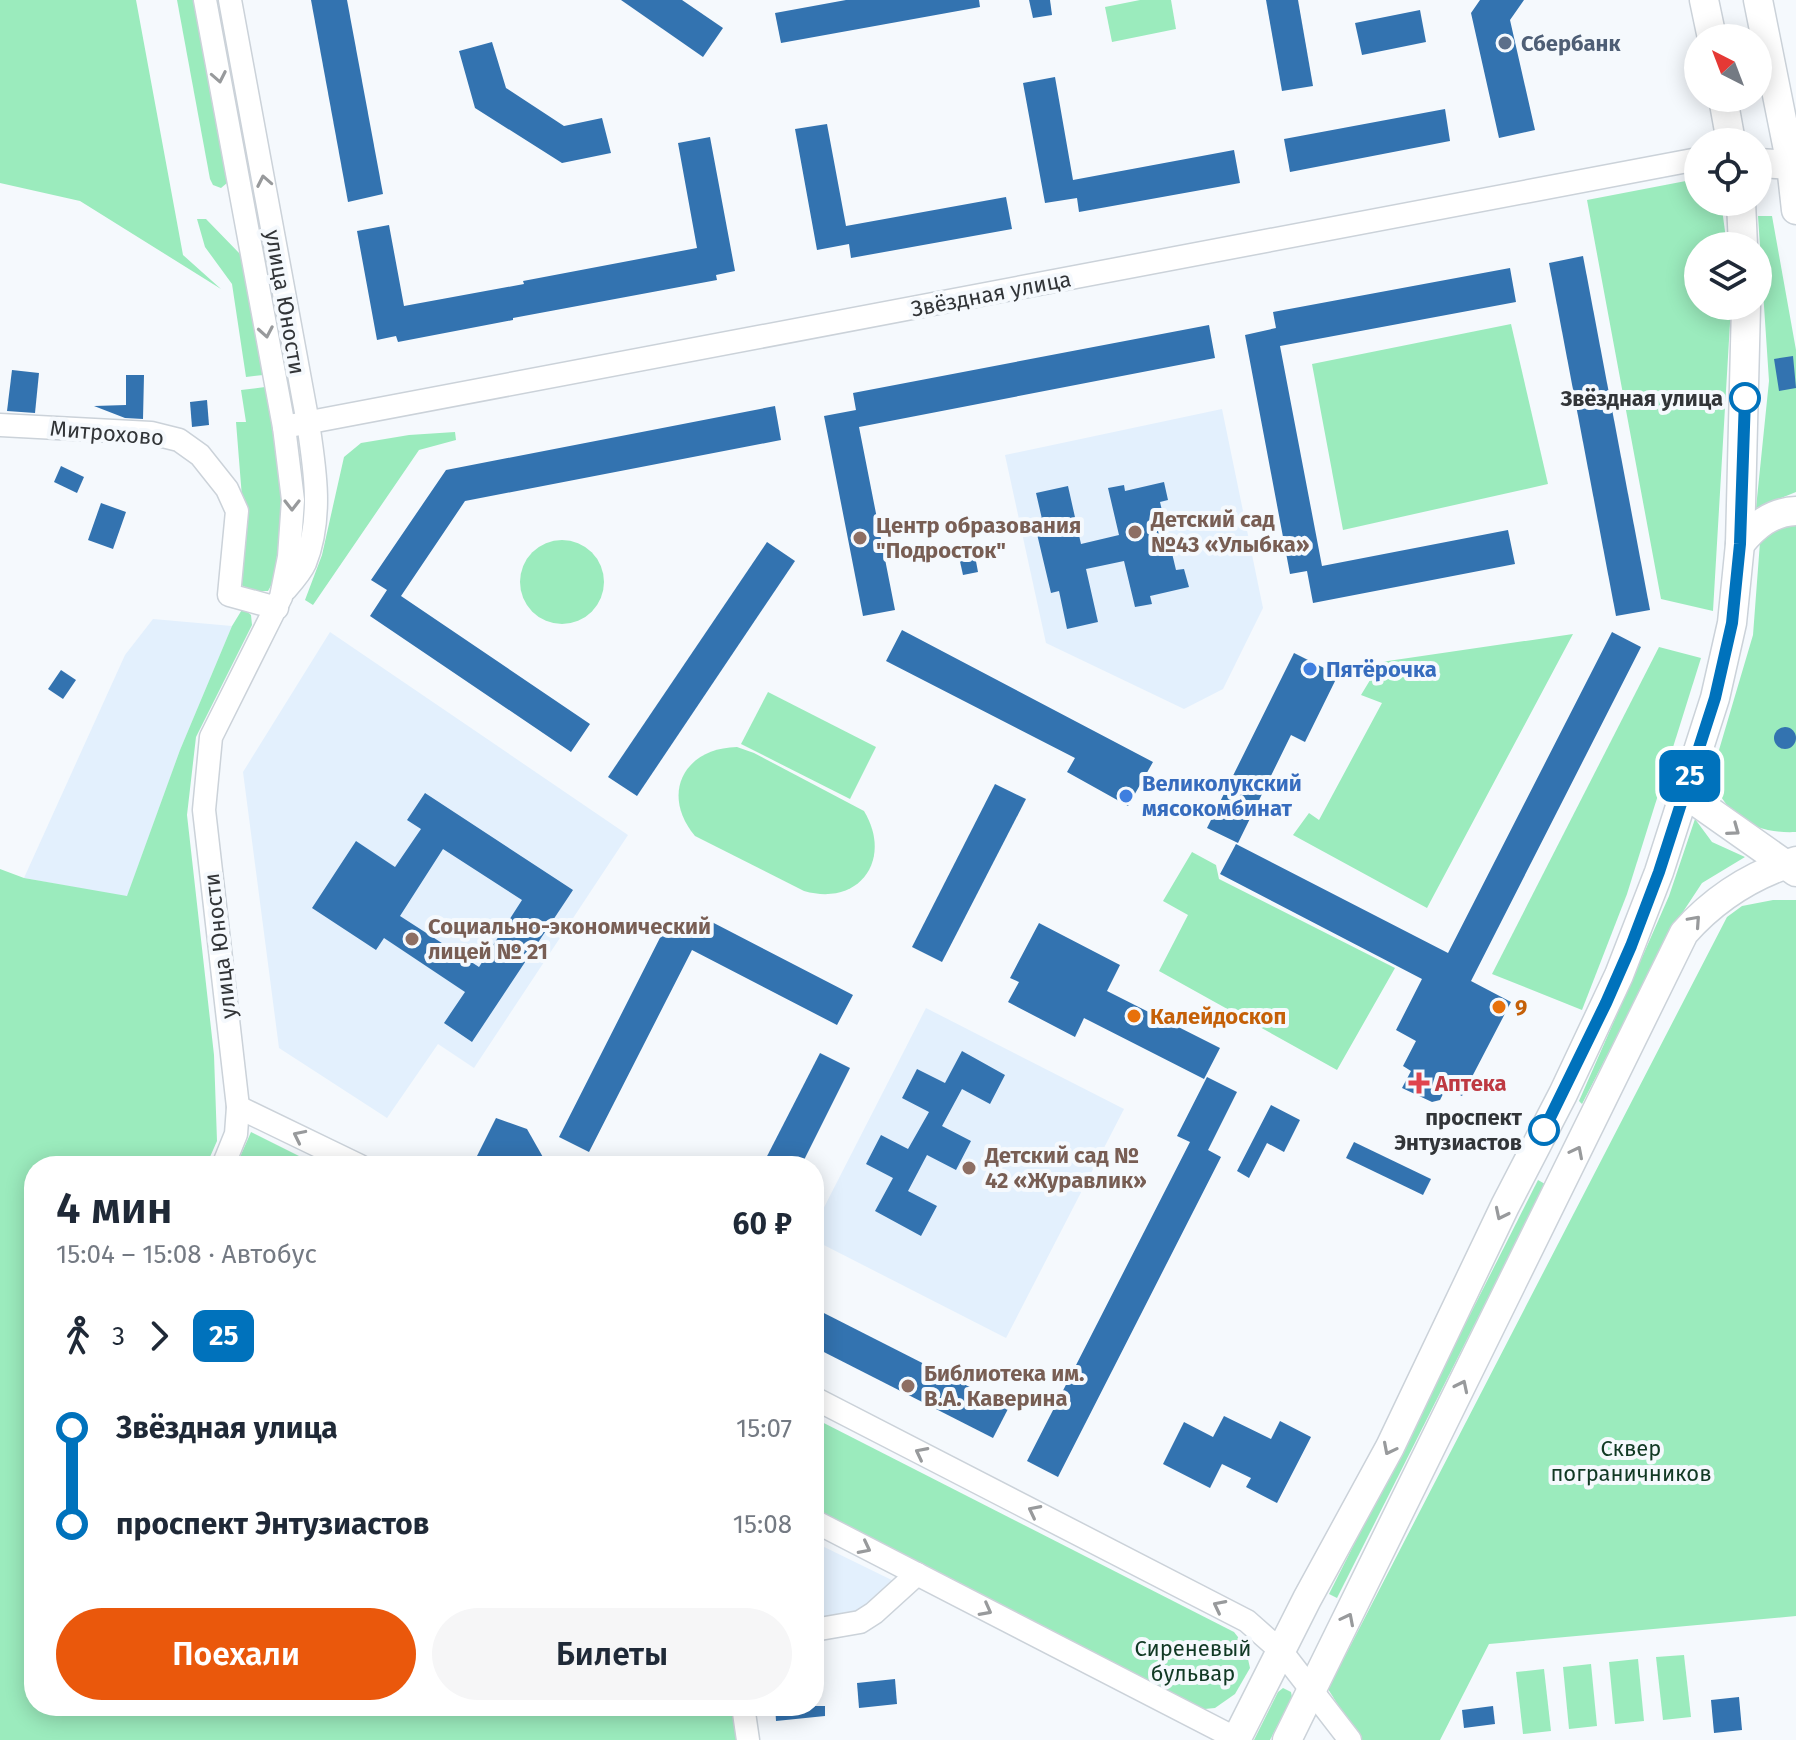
<!DOCTYPE html>
<html lang="ru">
<meta charset="utf-8">
<style>
body{margin:0;font-family:"Fira Sans",sans-serif;background:#f6f6f7;color:#1f2937;height:100vh;display:flex;flex-direction:column;font-size:30px;white-space:nowrap}
*{box-sizing:border-box;margin:0}
p{font-size:26px;color:#747a83}
.icon{flex:none;width:44px;height:44px;fill:none;stroke:currentColor;stroke-width:2;stroke-linecap:round;stroke-linejoin:round}
.map{position:relative;flex:1;overflow:hidden}
.panel{position:absolute;left:24px;top:1156px;width:800px;height:560px;display:flex;flex-direction:column;background:#fff;border-radius:32px;box-shadow:0 4px 20px #0003}
.panel>*{flex:none}
.badge{padding:0 16px;border-radius:12px;font-size:28px;line-height:52px}
.needle{width:52px;rotate:318deg}
.fabs{position:absolute;left:1684px;top:24px;display:grid;gap:16px}
.fabs a{display:grid;place-items:center;width:88px;height:88px;border-radius:50%;background:#fff;box-shadow:0 4px 20px #0003;font-size:40px}
.map>.badge{position:absolute;translate:-50% -50%;box-shadow:0 0 0 4px #fff}
.legs{display:flex;align-items:center;gap:12px;height:88px;padding:0 32px;font-size:26px}
.legs p{margin-inline-start:auto}
.headline{display:flex;align-items:center;justify-content:space-between;height:136px;padding:0 32px}
h1{font-size:44px;font-weight:600;line-height:60px}
.cta{display:flex;gap:16px;margin-top:auto;padding:16px 32px}
.cta a{flex:1;height:92px;border-radius:48px;background:#ea580c;color:#fff;font-size:32px;font-weight:600;line-height:92px;text-align:center}
.cta a+a{background:#f6f6f7;color:#1f2937}
ul{padding:0 32px;list-style:none}
li{display:flex;align-items:center;gap:28px;height:96px;font-size:30px}
li i{display:grid;place-items:center;width:12px;height:100%;margin:0 10px;background:currentColor}
li i::after{content:'';width:20px;height:20px;margin:-10px;border:6px solid;border-radius:50%;background:#fff}
li p{margin-inline-start:auto}
li:first-child i{background:linear-gradient(#0000 50%,currentColor 0)}
li:last-child i{background:linear-gradient(currentColor 50%,#0000 0)}
.map>svg:first-child{display:block}
.built{fill:#e3f0fd}
.green{fill:#9bebbd}
.building{fill:#3373b0;fill-rule:evenodd}
.lines{fill:none;stroke-linecap:round;stroke-linejoin:round}
.minor-casing{stroke:#cbd2d9;stroke-width:25}
.major-casing{stroke:#cbd2d9;stroke-width:31}
.minor{stroke:#fff;stroke-width:22}
.major{stroke:#fff;stroke-width:28}
.oneway{stroke:#989a9c}
.line-1-casing{stroke:#fff;stroke-width:18}
.line-1{stroke:#0072bc;stroke-width:12}
.service-dot{fill:#5c6f8a;stroke:#f5f9fd;stroke-width:3}
.stop-1-dot{fill:#fff;stroke:#0072bc;stroke-width:4}
.education-dot{fill:#8d6e63;stroke:#f5f9fd;stroke-width:3}
.shop-dot{fill:#3f7fe0;stroke:#f5f9fd;stroke-width:3}
.food-dot{fill:#e8710a;stroke:#f5f9fd;stroke-width:3}
.health-dot{fill:#e0444e;stroke:#f5f9fd;stroke-width:3}
.labels{text-anchor:middle;dominant-baseline:central;stroke-width:8;stroke-linejoin:round;paint-order:stroke}
.service-label{font-size:22px;font-weight:bold;fill:#4e5e75;stroke:#f5f9fd;text-anchor:start}
.street-label{font-size:22px;fill:#323538;stroke:#f5f9fd}
.stop-label{font-size:22px;font-weight:bold;fill:#323538;stroke:#f5f9fd;text-anchor:end}
.education-label{font-size:22px;font-weight:bold;fill:#785e54;stroke:#f5f9fd;text-anchor:start}
.shop-label{font-size:22px;font-weight:bold;fill:#366cbe;stroke:#f5f9fd;text-anchor:start}
.food-label{font-size:22px;font-weight:bold;fill:#c56008;stroke:#f5f9fd;text-anchor:start}
.health-label{font-size:22px;font-weight:bold;fill:#be3a42;stroke:#f5f9fd;text-anchor:start}
.park-label{font-size:22px;fill:#113924;stroke:#f5f9fd}
</style>
<div class="map">
<svg width="1796" height="1740" viewBox="0 0 1796 1740">
<rect width="100%" height="100%" fill="#f5f9fd"/>
<g class="built">
<polygon points="1222,409 1263,608 1223,689 1184,709 1046,643 1005,455"/>
<polygon points="153,619 232,626 180,750 127,897 24,878 125,655"/>
<polygon points="330,632 628,835 474,1068 438,1044 387,1118 279,1048 243,772"/>
<polygon points="926,1008 1124,1109 1006,1338 814,1240 814,1227"/>
<polygon points="814,1542 906,1587 814,1633"/>
</g>
<g class="green">
<polygon points="0,0 136,0 183,255 221,289 80,201 0,183"/>
<polygon points="177,0 195,0 228,176 227,183 221,188 213,185 210,179"/>
<polygon points="1140,0 1171,0 1176,29 1112,42 1105,7"/>
<polygon points="1691,180 1698,183 1698,202 1718,202 1722,209 1727,246 1698,246 1698,306 1731,306 1713,611 1661,599 1587,200"/>
<polygon points="1758,216 1772,216 1796,350 1796,492 1756,508 1769,381"/>
<polygon points="197,219 206,219 240,254 263,375 246,377 232,284 205,247"/>
<polygon points="1511,324 1548,484 1343,530 1312,364"/>
<polygon points="265,387 284,497 274,580 268,591 253,591 239,584 243,510 236,422 246,422 241,390"/>
<polygon points="455,432 456,440 419,450 313,605 305,600 322,555 344,457 361,443 409,435"/>
<path d="M1796,521v311c-43,2 -69,-16 -85,-55l42,-142 7,-93 14,-15z"/>
<circle cx="562" cy="582" r="42"/>
<polygon points="243,608 251,615 252,625 196,737 187,815 214,1055 217,1141 206,1166 34,1166 34,1706 733,1706 739,1740 0,1740 0,869 24,878 127,896 180,750 232,626"/>
<polygon points="1573,634 1427,908 1293,835 1309,813 1319,820 1382,703 1361,695 1381,662"/>
<polygon points="1659,647 1701,658 1627,894 1582,1010 1492,974"/>
<polygon points="768,692 876,747 850,799 741,744"/>
<path d="M737,747l17,6 110,58c29,48 -4,96 -60,80l-109,-55c-35,-42 -11,-88 42,-89z"/>
<polygon points="1695,819 1712,842 1745,857 1702,883 1673,927 1582,1104 1579,1101 1669,896"/>
<polygon points="1192,852 1216,865 1219,879 1395,968 1337,1070 1159,971 1188,915 1163,901"/>
<polygon points="1773,900 1796,900 1796,1616 1489,1644 1440,1740 1360,1740 1328,1689 1727,917 1742,906"/>
<polygon points="251,1132 319,1166 236,1166"/>
<polygon points="1538,1180 1545,1184 1337,1598 1329,1594"/>
<polygon points="814,1418 1234,1632 1245,1646 1250,1668 1235,1694 1215,1708 1194,1710 814,1515"/>
<polygon points="1684,1655 1691,1717 1663,1720 1656,1657"/>
<polygon points="1638,1659 1644,1721 1615,1724 1609,1662"/>
<polygon points="1591,1664 1597,1726 1569,1729 1563,1667"/>
<polygon points="1544,1669 1551,1731 1523,1734 1516,1672"/>
<polygon points="1283,1688 1291,1692 1292,1697 1270,1740 1254,1740 1278,1692"/>
</g>
<g class="building">
<polygon points="311,0 347,0 383,194 348,202"/>
<polygon points="621,0 682,0 723,28 703,57"/>
<polygon points="846,0 979,0 980,7 781,43 775,13"/>
<polygon points="1029,0 1050,0 1052,15 1033,18"/>
<polygon points="1266,0 1298,0 1313,86 1282,91"/>
<polygon points="1480,0 1524,0 1510,20 1535,130 1499,138 1471,13"/>
<polygon points="1420,10 1426,42 1362,55 1355,23"/>
<polygon points="492,42 506,88 564,126 602,118 611,153 562,163 475,108 459,51"/>
<polygon points="1055,77 1073,180 1234,150 1240,183 1079,212 1077,198 1045,203 1023,83"/>
<polygon points="1445,109 1450,141 1290,172 1284,139"/>
<polygon points="827,124 846,226 1006,197 1012,229 851,258 849,244 817,250 795,129"/>
<polygon points="710,137 735,271 716,275 717,280 513,318 513,320 398,342 396,336 377,340 357,231 389,225 404,306 524,284 523,281 697,248 678,143"/>
<polygon points="1583,256 1650,610 1616,616 1549,263"/>
<polygon points="1510,268 1516,302 1280,346 1322,566 1508,530 1515,564 1313,603 1307,571 1290,574 1245,335 1276,328 1273,312"/>
<polygon points="1209,325 1215,358 859,427 895,610 863,616 824,416 856,410 853,393"/>
<polygon points="1793,356 1796,388 1779,391 1774,359"/>
<polygon points="12,370 39,373 35,413 7,411"/>
<polygon points="126,375 144,375 143,419 125,418 94,406 126,405"/>
<polygon points="207,400 209,425 192,427 190,402"/>
<polygon points="775,406 781,440 465,501 401,596 590,724 571,752 370,616 387,590 371,580 446,470"/>
<polygon points="61,466 84,477 77,493 54,482"/>
<polygon points="1164,482 1168,500 1160,502 1171,549 1176,570 1184,569 1189,587 1150,596 1152,604 1135,607 1124,561 1086,569 1098,622 1067,629 1059,591 1051,593 1037,534 1045,532 1036,493 1068,486 1081,544 1119,535 1108,488 1124,485 1125,491"/>
<polygon points="101,503 126,512 113,549 88,540"/>
<polygon points="767,542 795,561 637,796 608,777"/>
<polygon points="973,545 978,572 963,575 957,548"/>
<polygon points="902,630 1153,762 1128,806 1067,772 1075,758 886,661"/>
<polygon points="1612,632 1641,647 1471,981 1511,1002 1462,1096 1446,1088 1440,1100 1432,1102 1402,1088 1411,1071 1403,1066 1416,1041 1396,1030 1422,979 1220,874 1236,844 1448,953"/>
<polygon points="1294,653 1338,675 1305,742 1291,735 1238,843 1207,828"/>
<polygon points="61,670 76,680 63,699 48,689"/>
<circle cx="1785" cy="738" r="11"/>
<polygon points="995,784 1026,799 942,962 912,947"/>
<path d="M425,793l148,97 -101,152 -28,-19 21,-31 -81,-54 -8,12 -64,-42 44,-67 39,26 26,-38 -14,-9zM443,849l79,51 -43,67 -79,-51z"/>
<polygon points="669,920 700,935 708,920 853,995 837,1025 692,950 589,1152 559,1137"/>
<polygon points="1039,923 1120,965 1107,991 1220,1048 1204,1079 1084,1018 1075,1037 1008,1002 1019,982 1010,978"/>
<polygon points="962,1051 1005,1075 990,1104 962,1089 942,1126 971,1141 956,1170 927,1155 908,1191 937,1206 921,1236 875,1211 893,1178 866,1164 881,1135 908,1149 929,1112 902,1098 917,1069 945,1083"/>
<polygon points="820,1053 850,1068 801,1166 762,1166"/>
<polygon points="1207,1077 1237,1092 1208,1150 1221,1157 1058,1477 1027,1461 1190,1142 1177,1136"/>
<polygon points="1271,1105 1300,1120 1284,1152 1267,1143 1249,1178 1237,1171"/>
<polygon points="496,1118 527,1129 548,1166 472,1166"/>
<polygon points="1354,1142 1431,1179 1423,1195 1346,1158"/>
<polygon points="814,1308 1009,1407 993,1438 814,1347"/>
<polygon points="1224,1416 1271,1439 1280,1421 1311,1437 1277,1503 1246,1487 1251,1478 1222,1464 1210,1488 1163,1464 1184,1422 1213,1437"/>
<polygon points="895,1679 897,1704 859,1708 857,1683"/>
<polygon points="1739,1697 1742,1730 1714,1733 1711,1700"/>
<polygon points="775,1706 825,1706 825,1716 776,1721"/>
<polygon points="1493,1706 1495,1724 1464,1728 1462,1710"/>
</g>
<g class="lines">
<g class="minor-casing">
<g id="minor">
<polyline points="205,0 284,427 293,500 289,557 281,597 211,737 204,810 238,1107 236,1134 223,1166"/>
<path d="M230,0l78,423c7,46 15,95 -3,140 -4,9 -12,18 -19,26"/>
<polyline points="0,425 151,433 179,440 200,455 227,489 237,511 229,595 277,608"/>
<polyline points="284,427 1698,159"/>
<polyline points="238,1107 360,1166"/>
<polyline points="814,1398 1247,1621 1282,1652 1350,1740"/>
<polyline points="814,1521 1237,1739"/>
<polyline points="814,1630 860,1622 874,1613 917,1574"/>
<polyline points="743,1706 748,1740"/>
</g>
</g>
<g class="major-casing">
<g id="major">
<polyline points="1704,0 1712,38"/>
<polyline points="1758,0 1791,165 1796,210"/>
<polyline points="1723,98 1731,142"/>
<polyline points="1758,163 1791,165"/>
<polyline points="1741,202 1743,246"/>
<path d="M1740,544c15,-18 31,-32 56,-33"/>
<polyline points="1684,793 1796,872"/>
<polyline points="1236,1740 1307,1599 1390,1447 1505,1206 1563,1094 1619,975 1659,872 1715,698 1732,623 1740,544 1746,306"/>
<path d="M1287,1740l397,-807c31,-35 67,-58 112,-72"/>
</g>
</g>
<use href="#minor" class="minor"/>
<use href="#major" class="major"/>
</g>
<defs><path id="oneway-chevron" d="M-2-3.5L2.5 0L-2 3.5" fill="none" stroke-width="1.6" stroke-linecap="round" stroke-linejoin="round" transform="scale(2)"/></defs>
<g class="oneway">
<use href="#oneway-chevron" transform="translate(219 77) rotate(79)"/>
<use href="#oneway-chevron" transform="translate(264 181) rotate(-101)"/>
<use href="#oneway-chevron" transform="translate(266 332) rotate(80)"/>
<use href="#oneway-chevron" transform="translate(292 505) rotate(90)"/>
<use href="#oneway-chevron" transform="translate(1734 830) rotate(36)"/>
<use href="#oneway-chevron" transform="translate(1695 921) rotate(-48)"/>
<use href="#oneway-chevron" transform="translate(299 1136) rotate(-154)"/>
<use href="#oneway-chevron" transform="translate(1577 1152) rotate(-63)"/>
<use href="#oneway-chevron" transform="translate(1501 1214) rotate(116)"/>
<use href="#oneway-chevron" transform="translate(1462 1386) rotate(-64)"/>
<use href="#oneway-chevron" transform="translate(1389 1449) rotate(117)"/>
<use href="#oneway-chevron" transform="translate(921 1453) rotate(-153)"/>
<use href="#oneway-chevron" transform="translate(1034 1511) rotate(-153)"/>
<use href="#oneway-chevron" transform="translate(865 1548) rotate(27)"/>
<use href="#oneway-chevron" transform="translate(1219 1606) rotate(-153)"/>
<use href="#oneway-chevron" transform="translate(986 1610) rotate(28)"/>
<use href="#oneway-chevron" transform="translate(1348 1619) rotate(-63)"/>
</g>
<g class="lines">
<g class="line-1-casing">
<polyline id="line-1" points="1544,1130 1606,1003 1631,946 1659,872 1715,698 1732,623 1740,544 1745,398"/>
</g>
<use href="#line-1" class="line-1"/>
</g>
<circle class="service-dot" cx="1505" cy="43" r="8"/>
<g class="stop-1-dot">
<circle cx="1745" cy="398" r="14"/>
<circle cx="1544" cy="1130" r="14"/>
</g>
<g class="education-dot">
<circle cx="1135" cy="532" r="8"/>
<circle cx="860" cy="538" r="8"/>
<circle cx="412" cy="939" r="8"/>
<circle cx="969" cy="1168" r="8"/>
<circle cx="908" cy="1386" r="8"/>
</g>
<g class="shop-dot">
<circle cx="1310" cy="669" r="8"/>
<circle cx="1126" cy="796" r="8"/>
</g>
<g class="food-dot">
<circle cx="1499" cy="1007" r="8"/>
<circle cx="1134" cy="1016" r="8"/>
</g>
<path class="health-dot" d="M1415 1071h8v8h8v8h-8v8h-8v-8h-8v-8h8z"/>
<g class="labels">
<g class="service-label">
<text x="1521" y="43">Сбербанк</text>
</g>
<g class="street-label">
<text transform="translate(991 294) rotate(-11)">Звёздная улица</text>
<text transform="translate(285 302) rotate(80)">улица Юности</text>
<text transform="translate(107 433) rotate(5)">Митрохово</text>
<text transform="translate(220 946) rotate(-97)">улица Юности</text>
</g>
<g class="stop-label">
<text x="1723" y="398">Звёздная улица</text>
<text x="1522" y="1117">проспект<tspan x="1522" dy="25">Энтузиастов</tspan></text>
</g>
<g class="education-label">
<text x="1151" y="519">Детский сад<tspan x="1151" dy="25">№43 «Улыбка»</tspan></text>
<text x="876" y="525">Центр образования<tspan x="876" dy="25">"Подросток"</tspan></text>
<text x="428" y="926">Социально-экономический<tspan x="428" dy="25">лицей № 21</tspan></text>
<text x="985" y="1155">Детский сад №<tspan x="985" dy="25">42 «Журавлик»</tspan></text>
<text x="924" y="1373">Библиотека им.<tspan x="924" dy="25">В.А. Каверина</tspan></text>
</g>
<g class="shop-label">
<text x="1326" y="669">Пятёрочка</text>
<text x="1142" y="783">Великолукский<tspan x="1142" dy="25">мясокомбинат</tspan></text>
</g>
<g class="food-label">
<text x="1515" y="1007">9</text>
<text x="1150" y="1016">Калейдоскоп</text>
</g>
<g class="health-label">
<text x="1435" y="1083">Аптека</text>
</g>
<g class="park-label">
<text x="1631" y="1448">Сквер<tspan x="1631" dy="25">пограничников</tspan></text>
<text x="1193" y="1648">Сиреневый<tspan x="1193" dy="25">бульвар</tspan></text>
</g>
</g>
</svg>
<div class="fabs">
<a><svg class="needle" viewBox="-14 -14 28 28"><path d="M0-13l5 13h-10z" fill="#e53935"/><path d="M0 13l5-13h-10z" fill="#747a83"/></svg></a>
<a><svg class="icon" aria-label="locate" viewBox="0 0 24 24"><circle cx="12" cy="12" r="6"/><path d="M12 2v4M12 18v4M2 12h4M18 12h4"/></svg></a>
<a><svg class="icon" aria-label="layers" viewBox="0 0 24 24"><path d="M12 4l9 5-9 5-9-5zM3 14l9 5 9-5"/></svg></a>
</div>
<b class="badge" style="left:1690px;top:776px;background:#0072bc;color:#fff">25</b>
<section class="panel">
<div class="headline"><div><h1>4 мин</h1><p>15:04 – 15:08 · Автобус</p></div><b>60 ₽</b></div>
<div class="legs"><svg class="icon" aria-label="walk" viewBox="0 0 24 24"><circle cx="13" cy="4" r="2"/><path d="M13 8l-2 6 4 7M11 14l-3 7M7 12l3-4h3l4 4"/></svg>3<svg class="icon" aria-label="forward" viewBox="0 0 24 24"><path d="M9 5l7 7-7 7"/></svg><b class="badge" style="background:#0072bc;color:#fff">25</b></div>
<ul>
<li><i style="color:#0072bc"></i><b>Звёздная улица</b><p>15:07</p></li>
<li><i style="color:#0072bc"></i><b>проспект Энтузиастов</b><p>15:08</p></li>
</ul>
<div class="cta"><a>Поехали</a><a>Билеты</a></div>
</section>
</div>
